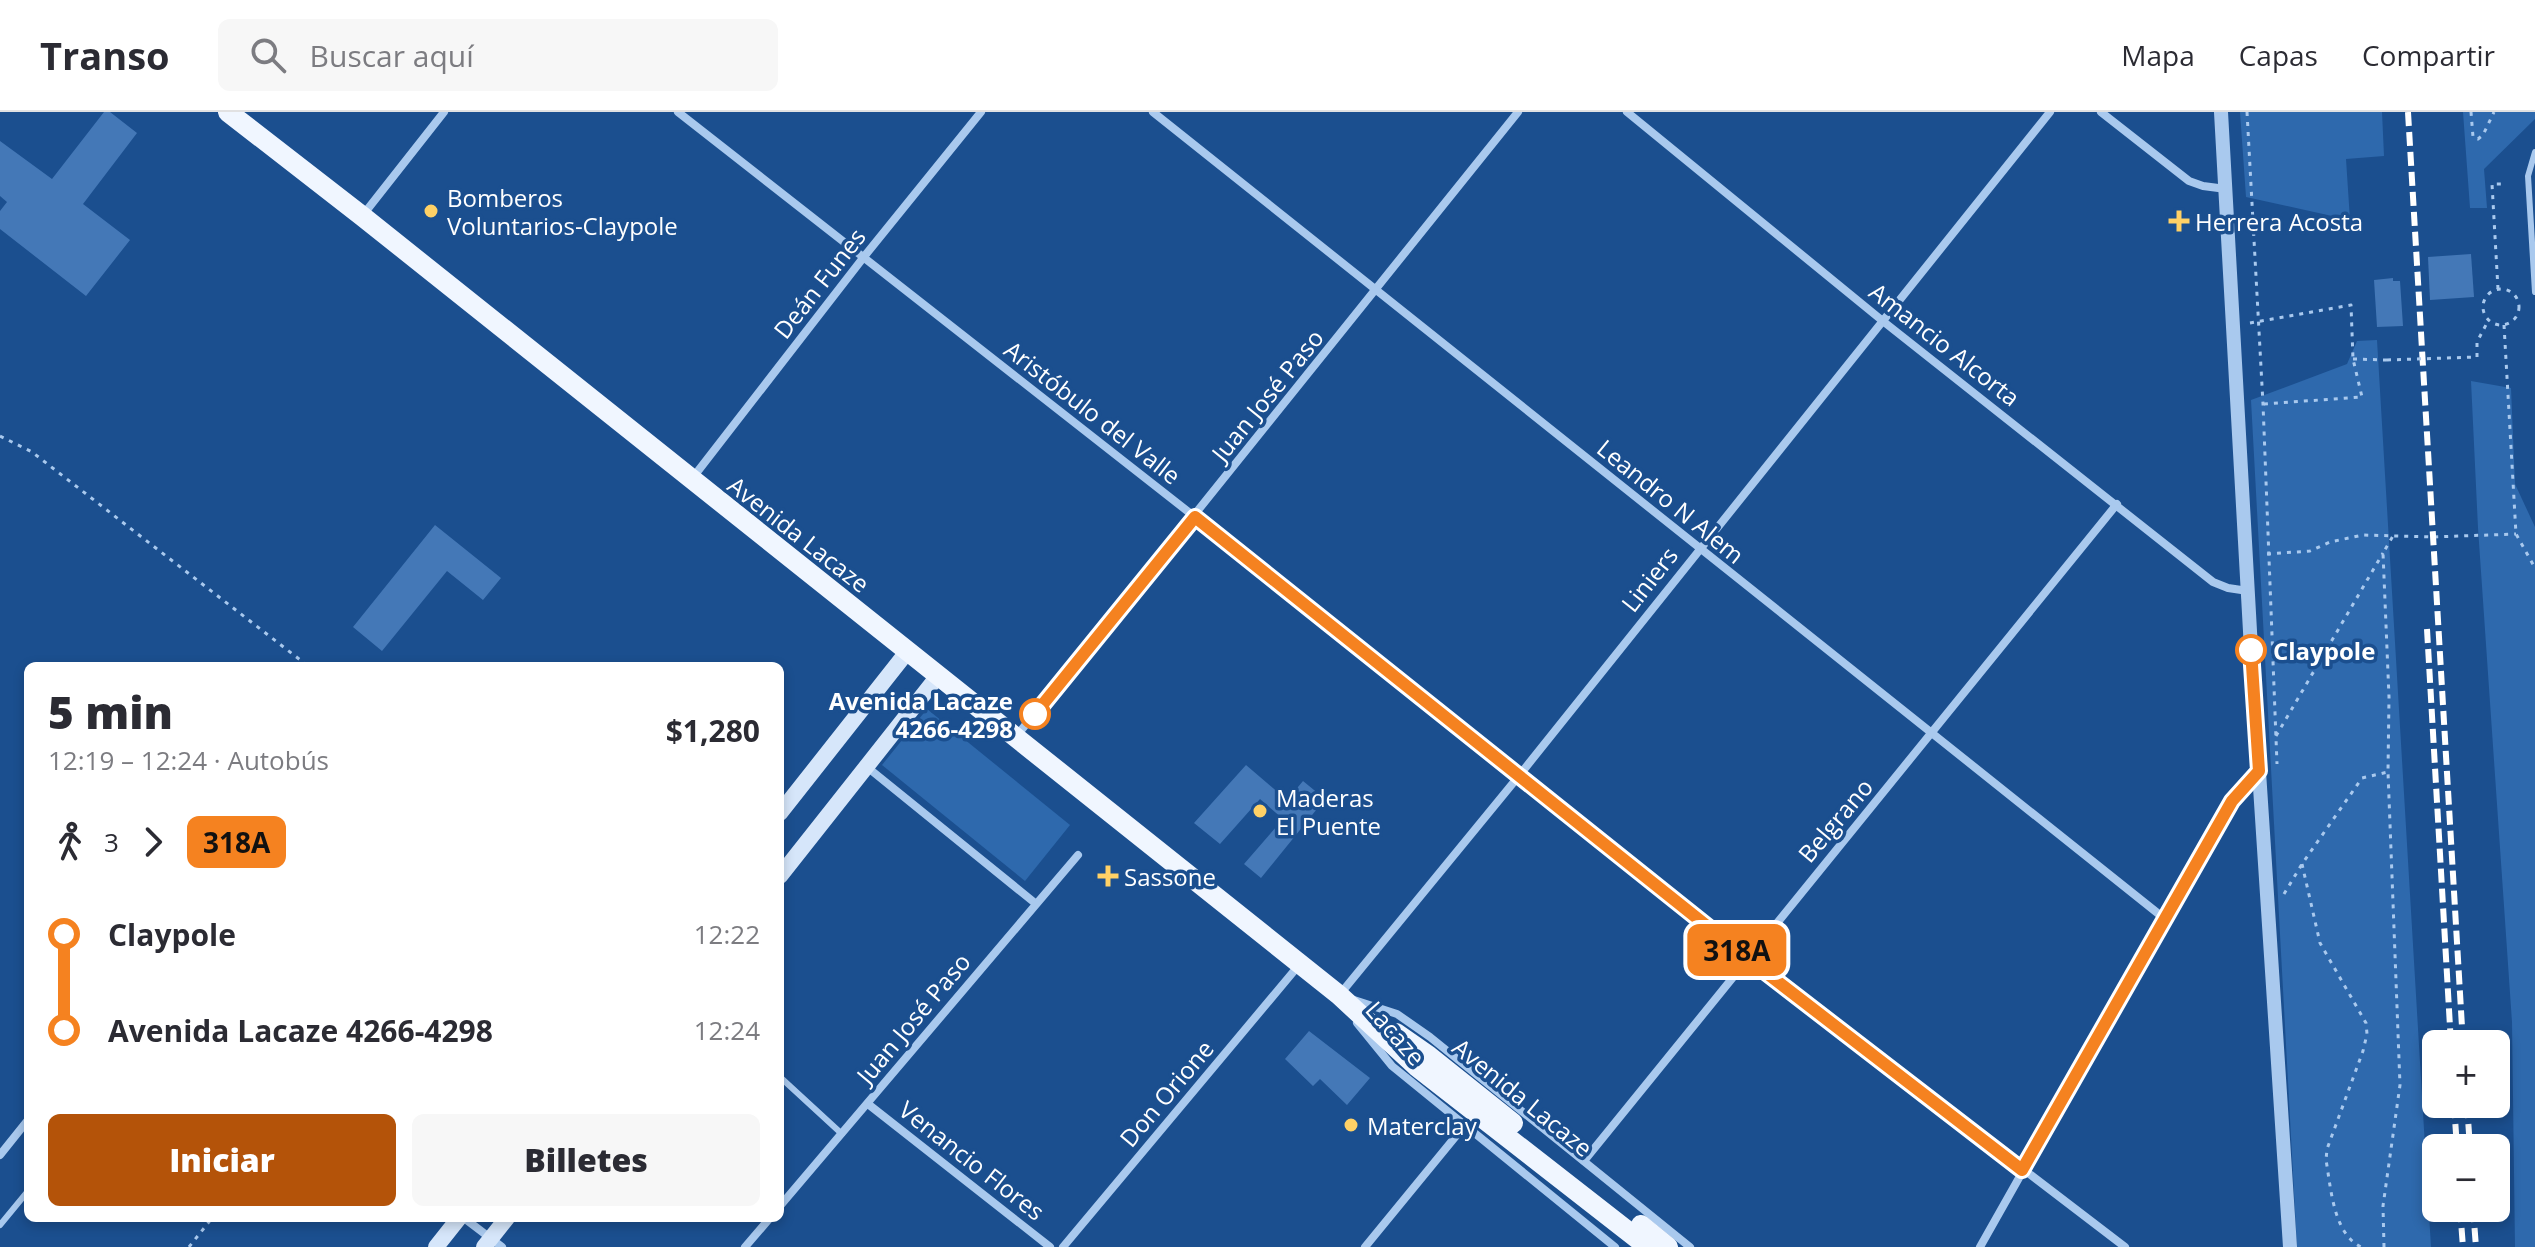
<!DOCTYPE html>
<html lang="es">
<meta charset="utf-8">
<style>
body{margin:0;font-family:"Open Sans",sans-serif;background:#f7f7f7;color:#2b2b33;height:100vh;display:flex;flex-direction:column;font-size:30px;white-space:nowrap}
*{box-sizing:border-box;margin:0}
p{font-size:26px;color:#7c7c81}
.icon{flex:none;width:44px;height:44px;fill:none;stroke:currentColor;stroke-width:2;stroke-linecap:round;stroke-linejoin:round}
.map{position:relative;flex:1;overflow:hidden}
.side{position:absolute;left:24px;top:550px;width:760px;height:560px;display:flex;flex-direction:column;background:#fff;border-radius:12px;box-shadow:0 4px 12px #0003}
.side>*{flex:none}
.badge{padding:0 16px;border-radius:12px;font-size:28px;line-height:52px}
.fabs{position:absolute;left:2422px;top:918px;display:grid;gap:16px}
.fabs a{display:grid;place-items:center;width:88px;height:88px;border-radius:12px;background:#fff;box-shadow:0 4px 12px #0003;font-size:40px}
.map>.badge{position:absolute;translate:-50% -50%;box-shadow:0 0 0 4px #fff}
.legs{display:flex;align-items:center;gap:12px;height:88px;padding:0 24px;font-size:26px}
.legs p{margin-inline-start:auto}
.summary{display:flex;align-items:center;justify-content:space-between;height:136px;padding:0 24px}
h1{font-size:44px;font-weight:800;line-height:60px}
.button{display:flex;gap:16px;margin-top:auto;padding:16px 24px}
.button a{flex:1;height:92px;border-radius:12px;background:#b45309;color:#fff;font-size:32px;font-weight:800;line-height:92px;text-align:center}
.button a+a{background:#f7f7f7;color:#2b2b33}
ul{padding:0 24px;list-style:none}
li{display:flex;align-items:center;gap:28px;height:96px;font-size:30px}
li i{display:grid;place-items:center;width:12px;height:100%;margin:0 10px;background:currentColor}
li i::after{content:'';width:20px;height:20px;margin:-10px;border:6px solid;border-radius:50%;background:#fff}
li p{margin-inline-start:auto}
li:first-child i{background:linear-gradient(#0000 50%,currentColor 0)}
li:last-child i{background:linear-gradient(currentColor 50%,#0000 0)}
header{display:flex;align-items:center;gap:48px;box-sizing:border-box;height:112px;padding:0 40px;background:#fff;border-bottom:2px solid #e1e1e2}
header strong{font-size:38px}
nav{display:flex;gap:44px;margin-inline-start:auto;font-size:28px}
.search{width:560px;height:72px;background:#f7f7f7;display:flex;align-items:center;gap:20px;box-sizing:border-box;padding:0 28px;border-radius:12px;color:#7c7c81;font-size:30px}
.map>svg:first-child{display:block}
.green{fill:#2e69ad}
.building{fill:#4478b7}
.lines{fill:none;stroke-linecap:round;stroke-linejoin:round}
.path{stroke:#a9c9ee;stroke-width:3;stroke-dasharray:4 6;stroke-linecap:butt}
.service{stroke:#a9c9ee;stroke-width:6}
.minor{stroke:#a9c9ee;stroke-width:8}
.tertiary{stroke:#a9c9ee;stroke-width:14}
.secondary{stroke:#d6e6fa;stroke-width:16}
.primary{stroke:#f0f6ff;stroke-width:20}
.rail{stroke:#fff;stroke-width:6;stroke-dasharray:14 6;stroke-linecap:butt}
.path-bridge{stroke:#a9c9ee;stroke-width:3;stroke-dasharray:4 6;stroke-linecap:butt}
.line-1-casing{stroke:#fff;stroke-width:18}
.line-1{stroke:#f58220;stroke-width:12}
.poi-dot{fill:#ffd166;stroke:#1b4f8f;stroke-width:3}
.stop-1-dot{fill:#fff;stroke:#f58220;stroke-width:4}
.labels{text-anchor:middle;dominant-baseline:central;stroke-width:7;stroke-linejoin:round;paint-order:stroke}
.poi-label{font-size:24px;fill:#fff;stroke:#1b4f8f;text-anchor:start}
.street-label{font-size:24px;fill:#fff;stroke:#1b4f8f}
.stop-label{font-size:24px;font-weight:bold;fill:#fff;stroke:#1b4f8f;text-anchor:start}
</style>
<header>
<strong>Transo</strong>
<div class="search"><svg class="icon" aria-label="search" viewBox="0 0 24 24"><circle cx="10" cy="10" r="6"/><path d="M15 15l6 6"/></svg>Buscar aquí</div>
<nav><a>Mapa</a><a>Capas</a><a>Compartir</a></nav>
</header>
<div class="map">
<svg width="2535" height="1135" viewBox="0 0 2535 1135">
<rect width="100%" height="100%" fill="#1b4f8f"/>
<g class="green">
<polygon points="2240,0 2382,0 2384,44 2346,47 2350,108 2246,85"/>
<polygon points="2463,0 2535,0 2535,7 2484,57 2487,96 2470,96"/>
<polygon points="2377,228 2431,1135 2297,1135 2251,288 2347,252 2357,229"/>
<polygon points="2471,269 2511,276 2515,372 2535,415 2535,1135 2515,1135 2512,910 2478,416"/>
<polygon points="927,597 1070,713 1025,769 882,653"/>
</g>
<g class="building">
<polygon points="104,0 110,0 137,21 83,92 130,128 86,184 0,117 0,99 7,90 0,84 0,29 52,67"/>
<polygon points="2471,142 2474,185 2430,188 2428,145"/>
<polygon points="2393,166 2393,169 2400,169 2403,214 2377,215 2374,168"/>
<polygon points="435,413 501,466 483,488 447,459 382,539 353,515"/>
<polygon points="1246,653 1287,688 1303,669 1325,687 1261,766 1244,752 1283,707 1260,687 1220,732 1194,711"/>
<polygon points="1309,919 1370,966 1347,993 1320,967 1313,974 1285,947"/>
</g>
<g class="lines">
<g class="path">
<polyline points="2247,0 2263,292 2277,652"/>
<polyline points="2471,0 2473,25 2478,27 2483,23 2494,0"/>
<circle cx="2501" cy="195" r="18"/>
<polyline points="2498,177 2492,72 2506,72"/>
<polyline points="2250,211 2351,193 2353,247 2362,285 2263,292"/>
<polyline points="2504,213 2516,422 2535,456"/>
<polyline points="2477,245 2477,230 2488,209"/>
<polyline points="2353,247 2387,248"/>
<polyline points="0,324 32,340 308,554"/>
<polyline points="2267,442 2310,439 2330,430 2363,423 2433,425 2516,422"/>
<polyline points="2276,624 2383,441"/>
<path d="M2302,752l18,79 46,80 1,11 -4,17 -36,98 -1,11c5,28 7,73 35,87"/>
<polyline points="2284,782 2302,752 2362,666 2388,660"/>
<polyline points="189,1135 212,1106"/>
<polyline points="2384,1135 2383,1094 2400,973 2388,660 2389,585 2383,441 2393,424"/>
</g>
<g class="service">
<polyline points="2535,40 2528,64 2535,180"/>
<polyline points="780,965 842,1022"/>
<polyline points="0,1113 28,1079"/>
</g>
<g class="minor">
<polyline points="678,0 1195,405 1747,846 2125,1135"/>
<polyline points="1153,0 2165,807"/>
<polyline points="1627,0 1884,210 2213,470 2228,476 2248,479"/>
<polyline points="2101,0 2189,69 2203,74 2226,77"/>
<polyline points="363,103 444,0"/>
<polyline points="691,368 863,146 981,0"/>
<polyline points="1015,626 1518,0"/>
<polyline points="867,655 1035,791"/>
<polyline points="1341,881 1518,665 2050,0"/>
<polyline points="1351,887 1397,902 1430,925 1690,1135"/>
<polyline points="1357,911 1392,954 1615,1135"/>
<polyline points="868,992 1050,1135"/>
<polyline points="0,1043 28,1008"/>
<polyline points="1584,1049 2117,392"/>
<polyline points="780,1094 1078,743"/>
<polyline points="464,1106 502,1135"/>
<polyline points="745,1135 770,1106"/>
<polyline points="1063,1135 1299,853"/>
<polyline points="1365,1135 1465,1013"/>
<polyline points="1980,1135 2232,689 2258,659"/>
</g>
<polyline class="tertiary" points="2221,0 2251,537 2290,1135"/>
<g class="secondary">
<polyline points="780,701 907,540"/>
<polyline points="780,764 938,564"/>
<polyline points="436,1135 459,1106"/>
<polyline points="484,1135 507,1106"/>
</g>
<g class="primary">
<polyline points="228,0 362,104 1339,883 1416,954 1648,1135"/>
<polyline points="1396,921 1429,944 1513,1011"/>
<polyline points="1641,1113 1668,1135"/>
</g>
<g class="rail">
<polyline points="2408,0 2463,932"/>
<polyline points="2427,517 2451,932"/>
<polyline points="2454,992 2457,1036"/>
<polyline points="2467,992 2470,1036"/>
<polyline points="2460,1096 2463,1135"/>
<polyline points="2473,1096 2476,1135"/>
</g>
<polyline class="path-bridge" points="2387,248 2477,245"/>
</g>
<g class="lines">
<g class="line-1-casing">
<polyline id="line-1" points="1035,602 1195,405 1747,846 2022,1058 2232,689 2259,659 2251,538"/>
</g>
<use href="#line-1" class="line-1"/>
</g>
<g class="poi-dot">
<circle cx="431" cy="99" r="8"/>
<path d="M2175 97h8v8h8v8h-8v8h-8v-8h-8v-8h8z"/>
<circle cx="1260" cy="699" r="8"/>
<path d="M1104 752h8v8h8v8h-8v8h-8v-8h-8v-8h8z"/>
<circle cx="1351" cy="1013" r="8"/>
</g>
<g class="stop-1-dot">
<circle cx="2251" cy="538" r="14"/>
<circle cx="1035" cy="602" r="14"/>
</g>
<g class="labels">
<g class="poi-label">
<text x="447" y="85">Bomberos<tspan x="447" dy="28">Voluntarios-Claypole</tspan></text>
<text x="2195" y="109">Herrera Acosta</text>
<text x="1276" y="685">Maderas<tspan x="1276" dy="28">El Puente</tspan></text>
<text x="1124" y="764">Sassone</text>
<text x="1367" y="1013">Materclay</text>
</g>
<g class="street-label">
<text transform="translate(819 171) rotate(-52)">Deán Funes</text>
<text transform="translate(1945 232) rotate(38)">Amancio Alcorta</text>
<text transform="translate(1267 283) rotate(-51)">Juan José Paso</text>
<text transform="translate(1093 300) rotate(38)">Aristóbulo del Valle</text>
<text transform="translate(1671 389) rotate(39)">Leandro N Alem</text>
<text transform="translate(799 422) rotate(38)">Avenida Lacaze</text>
<text transform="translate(1649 467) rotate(-52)">Liniers</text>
<text transform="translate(1835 708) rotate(-50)">Belgrano</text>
<text transform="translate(913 906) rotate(-50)">Juan José Paso</text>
<text transform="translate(1396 921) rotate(49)">Lacaze</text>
<text transform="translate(1166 981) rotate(-50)">Don Orione</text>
<text transform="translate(1523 985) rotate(39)">Avenida Lacaze</text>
<text transform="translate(972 1048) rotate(38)">Venancio Flores</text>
</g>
<g class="stop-label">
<text x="2273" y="538">Claypole</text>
<text x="1013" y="588" text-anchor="end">Avenida Lacaze<tspan x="1013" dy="28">4266-4298</tspan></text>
</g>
</g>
</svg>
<div class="fabs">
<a>+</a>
<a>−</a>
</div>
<b class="badge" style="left:1737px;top:838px;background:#f58220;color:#111">318A</b>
<section class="side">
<div class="summary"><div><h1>5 min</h1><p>12:19 – 12:24 · Autobús</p></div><b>$1,280</b></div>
<div class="legs"><svg class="icon" aria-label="walk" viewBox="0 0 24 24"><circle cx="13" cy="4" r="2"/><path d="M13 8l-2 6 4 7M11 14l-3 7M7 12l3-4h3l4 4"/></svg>3<svg class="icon" aria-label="forward" viewBox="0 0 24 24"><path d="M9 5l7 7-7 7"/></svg><b class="badge" style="background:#f58220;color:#111">318A</b></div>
<ul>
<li><i style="color:#f58220"></i><b>Claypole</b><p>12:22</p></li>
<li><i style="color:#f58220"></i><b>Avenida Lacaze 4266-4298</b><p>12:24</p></li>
</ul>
<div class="button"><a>Iniciar</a><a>Billetes</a></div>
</section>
</div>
